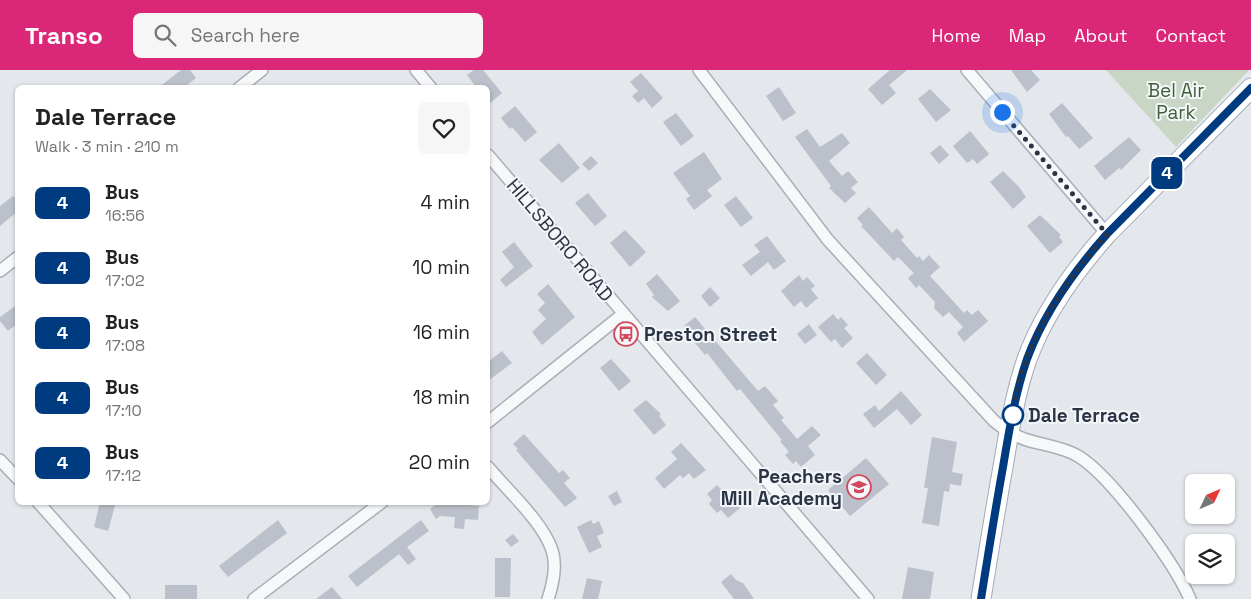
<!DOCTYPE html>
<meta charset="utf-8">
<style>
body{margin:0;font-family:"Space Grotesk",sans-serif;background:#f6f6f6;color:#222;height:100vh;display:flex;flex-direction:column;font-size:19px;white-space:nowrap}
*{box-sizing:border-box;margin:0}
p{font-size:16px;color:#767676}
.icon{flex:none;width:28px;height:28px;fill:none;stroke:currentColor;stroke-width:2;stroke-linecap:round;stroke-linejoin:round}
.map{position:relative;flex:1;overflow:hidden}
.side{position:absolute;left:15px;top:15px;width:475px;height:420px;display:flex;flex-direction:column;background:#fff;border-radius:8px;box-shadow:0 1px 4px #0004}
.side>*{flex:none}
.badge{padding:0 10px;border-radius:8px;font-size:18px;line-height:32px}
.needle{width:32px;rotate:46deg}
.controls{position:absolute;left:1185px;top:404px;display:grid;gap:10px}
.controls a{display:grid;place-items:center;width:50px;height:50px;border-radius:8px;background:#fff;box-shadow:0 1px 4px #0004;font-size:25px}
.you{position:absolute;width:25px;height:25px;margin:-12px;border:4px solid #fff;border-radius:50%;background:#1a73e8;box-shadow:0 0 0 8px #1a73e833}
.map>.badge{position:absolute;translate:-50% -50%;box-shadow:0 0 0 2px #fff}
.round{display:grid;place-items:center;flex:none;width:52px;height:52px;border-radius:8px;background:#f6f6f6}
.summary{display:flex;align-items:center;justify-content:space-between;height:85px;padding:0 20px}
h1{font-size:24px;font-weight:700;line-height:38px}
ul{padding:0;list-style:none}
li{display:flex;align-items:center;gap:15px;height:65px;padding:0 20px}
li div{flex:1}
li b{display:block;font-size:19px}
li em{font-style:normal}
li .badge{min-width:55px;font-weight:700;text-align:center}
header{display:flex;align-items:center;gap:30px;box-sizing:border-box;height:70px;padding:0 25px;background:#db2777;color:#fff}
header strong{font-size:24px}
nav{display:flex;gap:28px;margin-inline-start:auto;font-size:18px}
.search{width:350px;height:45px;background:#f6f6f6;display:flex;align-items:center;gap:12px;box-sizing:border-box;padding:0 18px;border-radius:8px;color:#767676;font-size:19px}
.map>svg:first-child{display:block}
.green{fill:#c9d6c5}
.building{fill:#bbc0ca}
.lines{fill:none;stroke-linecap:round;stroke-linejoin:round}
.minor-casing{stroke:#a9aeb7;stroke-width:14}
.primary-casing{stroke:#a3abb8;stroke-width:21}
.minor{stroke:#f7f8fa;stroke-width:11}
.primary{stroke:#fff;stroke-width:19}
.line-casing{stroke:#fff;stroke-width:11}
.line{stroke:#003b80;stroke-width:8}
.walk{stroke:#2b3445;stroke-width:5;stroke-dasharray:0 9}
.stop-dot{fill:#fff;stroke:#003b80;stroke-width:2.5}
.labels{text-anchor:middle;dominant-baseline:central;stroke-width:4;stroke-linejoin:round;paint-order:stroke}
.park-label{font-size:19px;fill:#3f6138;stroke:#f4f6f9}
.street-label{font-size:19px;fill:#2b3445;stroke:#f4f6f9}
.poi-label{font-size:19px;font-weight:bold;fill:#2b3445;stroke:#f4f6f9;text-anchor:start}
.stop-label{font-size:19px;font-weight:bold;fill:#2b3445;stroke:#f4f6f9;text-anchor:start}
</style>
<header>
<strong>Transo</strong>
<div class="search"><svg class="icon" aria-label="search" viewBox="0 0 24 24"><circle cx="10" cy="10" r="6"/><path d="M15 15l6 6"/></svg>Search here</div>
<nav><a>Home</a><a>Map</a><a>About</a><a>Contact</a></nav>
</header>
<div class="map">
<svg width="1251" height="529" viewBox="0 0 1251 529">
<rect width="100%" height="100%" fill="#e4e7ec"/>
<polygon class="green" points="1106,0 1249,0 1176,77"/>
<g class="building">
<polygon points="181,0 190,0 196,8 183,18 158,18"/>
<polygon points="474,0 483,0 502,23 488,35 488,18 477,18 467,5"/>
<polygon points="890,0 907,0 889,15 896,23 882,35 868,19"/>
<polygon points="1011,0 1031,0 1040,10 1027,22"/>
<polygon points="641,3 663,28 652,38 644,28 638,33 632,26 638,21 630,12"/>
<polygon points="779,17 796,43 783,51 766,26"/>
<polygon points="930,19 951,40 936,52 918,29"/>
<polygon points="1062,33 1093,68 1079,79 1068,66 1066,67 1049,44"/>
<polygon points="515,36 537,62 525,72 512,57 510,59 501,48"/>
<polygon points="676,43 694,66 681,76 663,52"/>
<polygon points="807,59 820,77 842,63 850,73 829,91 842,106 848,101 858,112 851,118 856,123 845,133 829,118 831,116 795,67"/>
<polygon points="970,61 989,84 977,94 973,89 967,93 953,76"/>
<polygon points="1129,67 1141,80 1121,100 1119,98 1105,110 1094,96"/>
<polygon points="559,73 580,98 562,113 539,90"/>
<polygon points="940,75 949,85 939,94 930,83"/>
<polygon points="704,82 722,109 707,120 712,126 694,140 686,129 690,126 673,103"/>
<polygon points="591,86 598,93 589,101 582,94"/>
<polygon points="1003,101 1019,117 1026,127 1013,139 990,112"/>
<polygon points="588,123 607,146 595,156 575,133"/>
<polygon points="13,126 18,132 18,141 0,156 0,136"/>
<polygon points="736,126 753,148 741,157 724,135"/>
<polygon points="869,137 892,163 897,158 904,167 901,170 917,188 919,186 923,191 929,185 940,197 930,206 964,243 967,240 972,245 978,240 988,251 964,272 957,263 963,257 949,242 943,247 934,238 935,232 919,215 916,218 908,208 914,203 898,187 894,191 861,156 863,155 857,148"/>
<polygon points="1040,145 1061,165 1059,167 1063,172 1050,183 1027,156"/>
<polygon points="625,160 646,182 630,197 610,173"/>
<polygon points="767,166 786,191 774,200 768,192 751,206 742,195 760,182 754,175"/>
<polygon points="514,172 533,196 506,217 500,210 514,197 502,182"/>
<polygon points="657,204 680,231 668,241 652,227 654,225 646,214"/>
<polygon points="799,205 803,211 807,207 815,216 811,219 818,228 806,238 801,231 794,237 781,221"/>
<polygon points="548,214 575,247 542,275 532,262 546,249 538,240 545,233 537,224"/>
<polygon points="710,217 720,228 710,237 701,226"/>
<polygon points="18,234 18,253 8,261 0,251 0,247"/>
<polygon points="833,244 838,250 841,247 848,255 844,258 853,268 842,278 835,269 831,272 818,257"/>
<polygon points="695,247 758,321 765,316 778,331 773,335 784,348 781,350 797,369 812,356 821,365 808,376 815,385 801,397 796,391 793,394 785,385 789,382 780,371 782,370 740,319 737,321 707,283 705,285 686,262 688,260 684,256"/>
<polygon points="809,254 817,265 805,274 797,264"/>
<polygon points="502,281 512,293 488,311 488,292"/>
<polygon points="867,283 887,305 876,315 856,293"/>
<polygon points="611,289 631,311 619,321 600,298"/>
<polygon points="901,321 922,345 911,355 897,339 874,358 863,344 875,335 879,341"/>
<polygon points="646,330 661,344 659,346 666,355 654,365 633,340"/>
<polygon points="524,364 559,403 563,400 570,408 564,413 577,428 565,437 516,380 518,379 513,374"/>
<polygon points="932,367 957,372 952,402 963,404 961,416 950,414 949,422 944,421 939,456 922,453 928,418 924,418"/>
<polygon points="681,373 706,400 694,409 689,403 683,408 680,405 664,419 655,408 677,389 671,382"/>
<polygon points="866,388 889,414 850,446 828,420"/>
<polygon points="717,415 740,438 728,448 721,440 717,443 709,434 712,430 707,424"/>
<polygon points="617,421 622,432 614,436 608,426"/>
<polygon points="100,432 116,432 108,461 94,457"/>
<polygon points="439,432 479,436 478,450 465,449 464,459 454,458 455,447 440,446 436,449 430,439"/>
<polygon points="278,450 287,463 228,507 219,496"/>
<polygon points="421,450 429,461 407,477 416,489 408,495 399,484 357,517 348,506"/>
<polygon points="591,450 593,454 599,451 604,463 597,466 602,477 589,483 577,457"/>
<polygon points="513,464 519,471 511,477 505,470"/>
<polygon points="495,488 511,488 510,527 495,527"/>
<polygon points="908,497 934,502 930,529 902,529"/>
<polygon points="731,504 736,510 743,513 754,529 734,529 721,512"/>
<polygon points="587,508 602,511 598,529 582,529"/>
<rect x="165" y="515" width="32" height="14"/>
<polygon points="332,517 342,529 316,529"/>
</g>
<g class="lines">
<g class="minor-casing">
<g id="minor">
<polyline points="416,0 431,18"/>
<path d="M699,0l129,170 166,181c10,8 20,15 33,19 16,5 36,7 51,16 33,20 96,106 112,143"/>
<polyline points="967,0 1107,164"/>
<polyline points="239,18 262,0"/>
<polyline points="488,85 868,529"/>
<polyline points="0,201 18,187"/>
<polyline points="488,352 623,244"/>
<polyline points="0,390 18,409"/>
<path d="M488,397c19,23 54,54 64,83 5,15 1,34 -4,49"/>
<polyline points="38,432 124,529"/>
<polyline points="254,529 382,432"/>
</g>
</g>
<g class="primary-casing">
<path id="primary" d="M981,529c7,-44 14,-88 22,-132 6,-36 12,-73 24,-108 17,-46 47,-88 80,-125l144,-146"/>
</g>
<use href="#minor" class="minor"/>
<use href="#primary" class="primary"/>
</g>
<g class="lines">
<g class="line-casing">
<path id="line" d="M981,529c7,-44 14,-88 22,-132 6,-36 12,-73 24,-108 17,-46 47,-88 80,-125l144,-146"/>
</g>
<use href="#line" class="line"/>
<path class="walk" d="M1002,42l105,122c-45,50 -87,113 -94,181"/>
</g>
<defs>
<g id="bus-ring" transform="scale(1.25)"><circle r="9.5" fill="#f4f6f9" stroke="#d1495b" stroke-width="1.5"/><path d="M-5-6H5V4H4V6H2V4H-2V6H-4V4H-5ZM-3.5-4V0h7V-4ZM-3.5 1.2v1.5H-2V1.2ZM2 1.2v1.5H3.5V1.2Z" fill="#d1495b"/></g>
<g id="school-ring" transform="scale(1.25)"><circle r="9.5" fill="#f4f6f9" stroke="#d1495b" stroke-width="1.5"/><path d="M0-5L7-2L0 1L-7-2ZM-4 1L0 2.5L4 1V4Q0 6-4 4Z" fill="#d1495b"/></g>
</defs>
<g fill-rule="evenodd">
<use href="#bus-ring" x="626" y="264"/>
<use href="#school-ring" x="859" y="417"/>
</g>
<circle class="stop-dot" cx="1013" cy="345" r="10"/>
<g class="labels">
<g class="park-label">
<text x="1176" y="20">Bel Air<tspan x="1176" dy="22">Park</tspan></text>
</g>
<g class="street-label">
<text transform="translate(560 170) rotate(50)">HILLSBORO ROAD</text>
</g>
<g class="poi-label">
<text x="644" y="264">Preston Street</text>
<text x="842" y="406" text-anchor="end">Peachers<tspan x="842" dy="22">Mill Academy</tspan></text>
</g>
<g class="stop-label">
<text x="1028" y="345">Dale Terrace</text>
</g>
</g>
</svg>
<div class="controls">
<a><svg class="needle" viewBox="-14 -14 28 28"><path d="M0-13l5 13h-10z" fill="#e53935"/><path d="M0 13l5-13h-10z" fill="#767676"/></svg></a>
<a><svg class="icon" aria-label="layers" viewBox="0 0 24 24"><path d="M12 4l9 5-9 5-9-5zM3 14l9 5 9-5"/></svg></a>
</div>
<div class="you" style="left:1002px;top:42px"></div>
<b class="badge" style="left:1167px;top:103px;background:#003b80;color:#fff">4</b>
<section class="side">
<div class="summary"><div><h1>Dale Terrace</h1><p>Walk · 3 min · 210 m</p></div><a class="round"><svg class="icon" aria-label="heart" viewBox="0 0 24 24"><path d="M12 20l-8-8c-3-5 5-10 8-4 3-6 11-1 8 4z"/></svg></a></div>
<ul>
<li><span class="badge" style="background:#003b80;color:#fff">4</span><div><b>Bus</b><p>16:56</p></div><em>4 min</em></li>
<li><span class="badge" style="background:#003b80;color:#fff">4</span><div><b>Bus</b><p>17:02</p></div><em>10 min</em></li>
<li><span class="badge" style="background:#003b80;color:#fff">4</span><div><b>Bus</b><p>17:08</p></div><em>16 min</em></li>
<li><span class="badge" style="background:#003b80;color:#fff">4</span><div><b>Bus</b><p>17:10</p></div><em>18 min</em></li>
<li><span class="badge" style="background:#003b80;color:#fff">4</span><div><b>Bus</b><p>17:12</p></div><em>20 min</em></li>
</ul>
</section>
</div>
